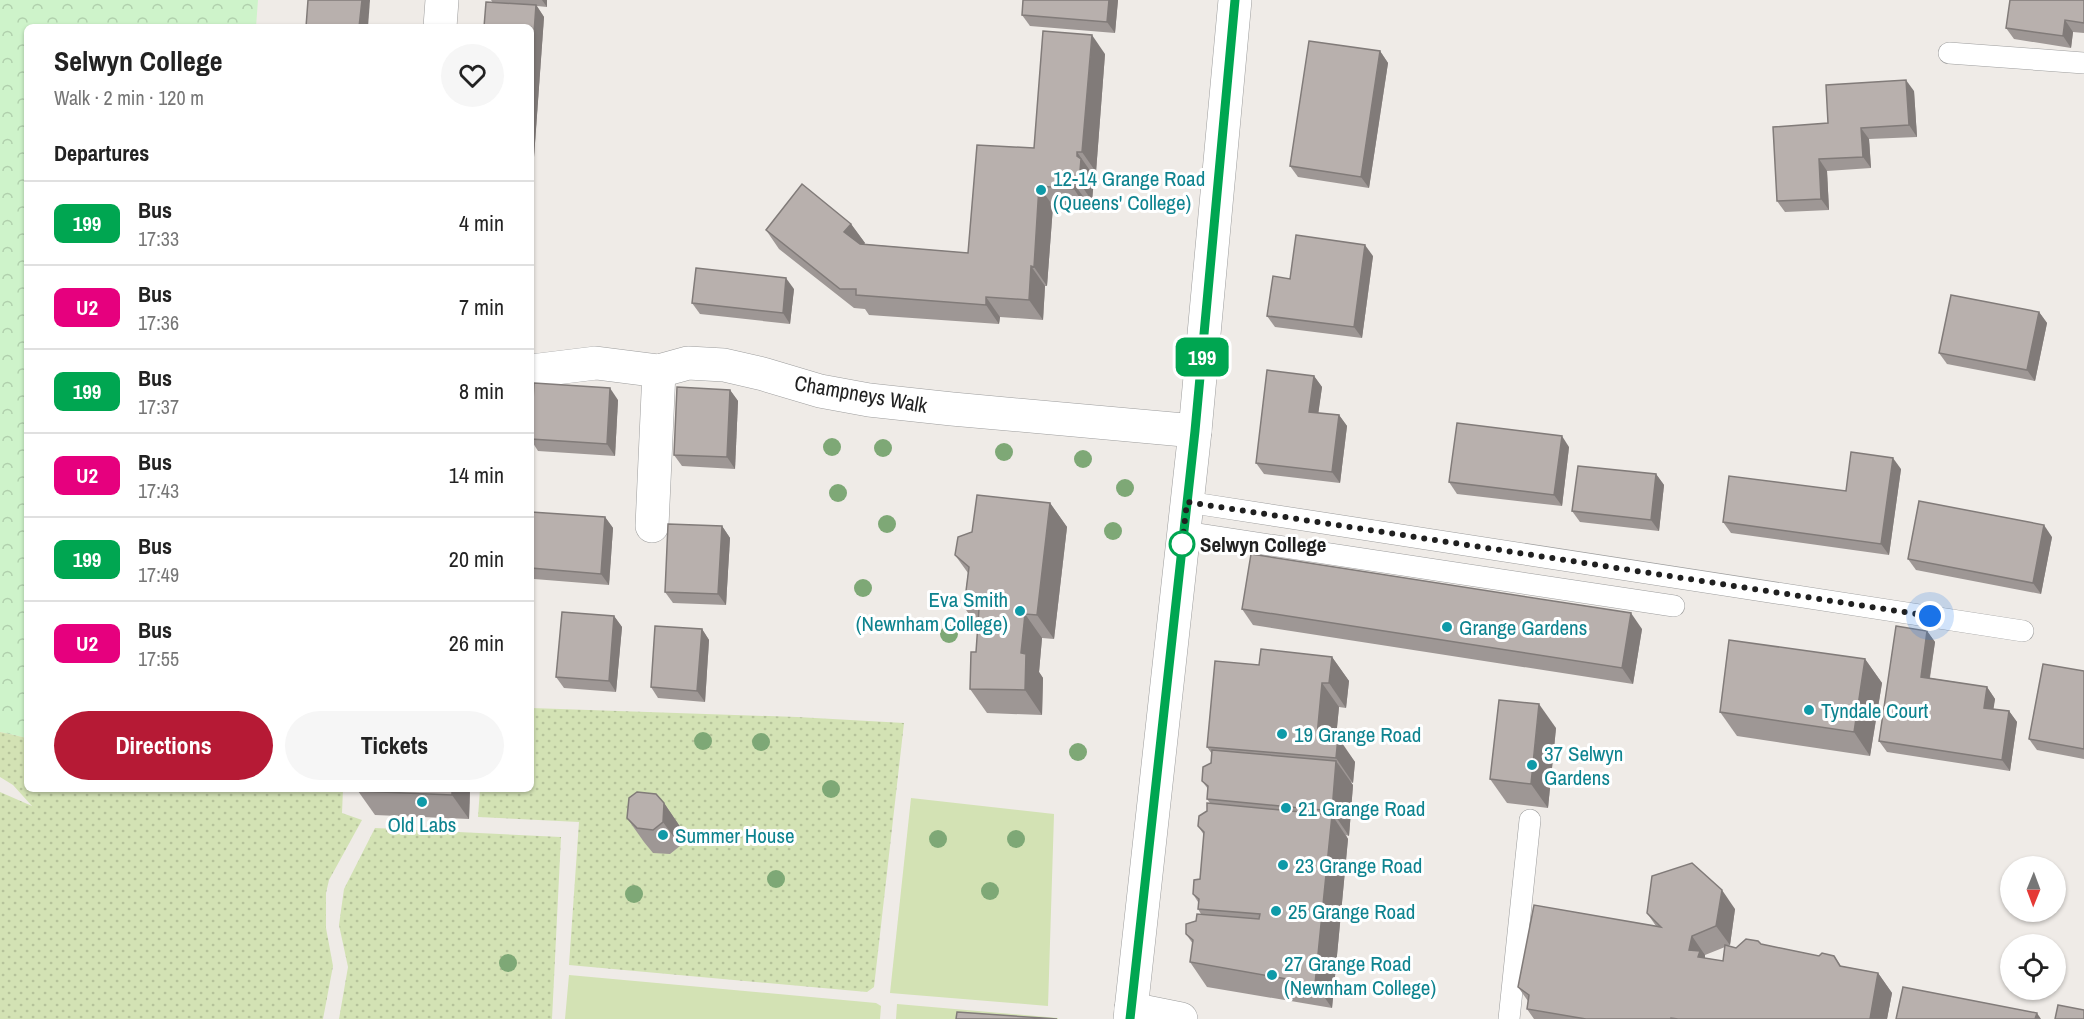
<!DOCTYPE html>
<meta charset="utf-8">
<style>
body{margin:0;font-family:"Archivo Narrow",sans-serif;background:#f6f6f6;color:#222;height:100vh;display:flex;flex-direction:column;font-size:22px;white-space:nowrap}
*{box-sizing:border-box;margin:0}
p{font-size:20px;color:#767676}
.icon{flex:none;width:33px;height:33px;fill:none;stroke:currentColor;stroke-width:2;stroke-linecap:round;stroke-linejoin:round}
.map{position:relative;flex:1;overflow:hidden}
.panel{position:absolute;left:24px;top:24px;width:510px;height:768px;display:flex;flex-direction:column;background:#fff;border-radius:9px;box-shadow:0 2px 4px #0004}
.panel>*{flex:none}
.badge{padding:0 12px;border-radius:9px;font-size:21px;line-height:39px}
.needle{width:39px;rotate:181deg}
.fabs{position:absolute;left:2000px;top:856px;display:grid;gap:12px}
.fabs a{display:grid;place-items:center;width:66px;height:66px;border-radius:50%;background:#fff;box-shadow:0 2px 4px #0004;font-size:30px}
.you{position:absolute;width:30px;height:30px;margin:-15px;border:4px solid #fff;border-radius:50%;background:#1a73e8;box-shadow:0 0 0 9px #1a73e833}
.map>.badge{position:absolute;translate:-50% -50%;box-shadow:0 0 0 3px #fff}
h2{padding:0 30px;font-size:22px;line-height:54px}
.round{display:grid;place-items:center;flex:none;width:63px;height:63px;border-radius:32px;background:#f6f6f6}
.summary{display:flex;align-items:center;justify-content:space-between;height:102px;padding:0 30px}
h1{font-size:28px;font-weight:800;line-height:45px}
.primary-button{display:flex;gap:12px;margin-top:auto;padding:12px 30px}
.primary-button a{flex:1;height:69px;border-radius:36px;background:#b61a35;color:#fff;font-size:24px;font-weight:800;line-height:69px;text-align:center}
.primary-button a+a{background:#f6f6f6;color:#222}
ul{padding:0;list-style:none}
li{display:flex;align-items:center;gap:18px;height:84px;padding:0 30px;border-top:2px solid #e0e0e0}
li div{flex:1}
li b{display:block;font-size:22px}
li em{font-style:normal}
li .badge{min-width:66px;font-weight:700;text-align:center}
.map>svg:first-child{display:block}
.grass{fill:#d3e2b4}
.park{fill:url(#park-crowns)}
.garden{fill:url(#garden-dots)}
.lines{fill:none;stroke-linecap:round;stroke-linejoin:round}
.service-casing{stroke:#9d9d9d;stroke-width:22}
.minor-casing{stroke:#9d9d9d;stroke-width:34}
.tertiary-casing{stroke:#9d9d9d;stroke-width:34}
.service{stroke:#fff;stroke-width:21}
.minor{stroke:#fff;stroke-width:33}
.tertiary{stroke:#fff;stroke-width:33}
.tree{fill:#7ea876}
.wall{fill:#9e9795;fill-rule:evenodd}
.shaded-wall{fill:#817b79}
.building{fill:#b8b0ad;stroke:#817b79;stroke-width:1.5}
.line-casing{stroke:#fff;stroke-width:14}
.line{stroke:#00a651;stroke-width:9}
.walk{stroke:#202020;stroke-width:6;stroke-dasharray:0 10.8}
.culture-dot{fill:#0f9aa8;stroke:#fff;stroke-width:2}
.stop-dot{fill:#fff;stroke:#00a651;stroke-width:3}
.labels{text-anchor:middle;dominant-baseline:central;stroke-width:6;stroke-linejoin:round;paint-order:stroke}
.culture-label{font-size:21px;fill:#0d838f;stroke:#fff;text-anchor:start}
.street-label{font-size:21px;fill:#202020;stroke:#fff}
.stop-label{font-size:21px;font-weight:bold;fill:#202020;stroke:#fff;text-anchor:start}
</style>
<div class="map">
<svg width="2084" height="1019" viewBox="0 0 2084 1019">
<defs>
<pattern id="park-crowns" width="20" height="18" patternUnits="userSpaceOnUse" patternTransform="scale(1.5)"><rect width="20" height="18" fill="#cef3ca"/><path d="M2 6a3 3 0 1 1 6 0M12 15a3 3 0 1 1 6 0" fill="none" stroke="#b1d0ad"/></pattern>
<pattern id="garden-dots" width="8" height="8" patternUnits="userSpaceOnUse" patternTransform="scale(1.5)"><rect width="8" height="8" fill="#d3e2b4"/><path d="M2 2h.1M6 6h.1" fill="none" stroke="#b5c29a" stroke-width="1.8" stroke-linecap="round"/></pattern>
</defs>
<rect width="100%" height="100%" fill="#efebe7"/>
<g class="grass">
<polygon points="911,798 1054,814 1048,1006 890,993"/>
<polygon points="569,975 876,1003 881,1006 880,1019 565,1019"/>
<polygon points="897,1004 1058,1018 1058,1019 896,1019"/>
</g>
<polygon class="park" points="0,0 258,0 256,27 27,27 27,738 0,732"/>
<g class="garden">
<polygon points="531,708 797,717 904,723 874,987 867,992 569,965 579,822 478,817 480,789 531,789"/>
<polygon points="0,732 27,738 27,789 343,789 342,813 362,820 329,880 326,893 326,928 333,966 323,1019 0,1019 0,792 32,806 13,785 0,777"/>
<polygon points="375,828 561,837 552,1019 339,1019 348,967 339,925 344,889"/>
</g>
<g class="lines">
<g class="service-casing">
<g id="service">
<polyline points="1949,53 2084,63"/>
<polyline points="1187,502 2023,631"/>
<polyline points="1184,532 1674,606"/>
<polyline points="1509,1019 1530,820"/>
</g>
</g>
<g class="minor-casing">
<g id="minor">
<polyline points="440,27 442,0"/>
<polyline points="531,371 596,363 659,371 688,363 724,365 763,374 820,391 869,400 952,409 1195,431"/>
<polyline points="652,526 659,371"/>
<polyline points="1131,1009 1181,1019"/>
</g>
</g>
<g class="tertiary-casing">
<polyline id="tertiary" points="1130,1019 1195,431 1235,0"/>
</g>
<use href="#service" class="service"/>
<use href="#minor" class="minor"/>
<use href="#tertiary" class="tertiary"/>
</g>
<g class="tree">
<circle cx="832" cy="447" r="9"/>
<circle cx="883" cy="448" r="9"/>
<circle cx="1004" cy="452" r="9"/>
<circle cx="1083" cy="459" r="9"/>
<circle cx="1125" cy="488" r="9"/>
<circle cx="838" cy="493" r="9"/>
<circle cx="887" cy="524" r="9"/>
<circle cx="1113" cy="531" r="9"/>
<circle cx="863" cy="588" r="9"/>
<circle cx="949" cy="634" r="9"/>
<circle cx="703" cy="741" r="9"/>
<circle cx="761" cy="742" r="9"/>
<circle cx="1078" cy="752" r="9"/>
<circle cx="831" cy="789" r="9"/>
<circle cx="938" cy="839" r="9"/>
<circle cx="1016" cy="839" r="9"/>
<circle cx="776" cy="879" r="9"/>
<circle cx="990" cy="891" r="9"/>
<circle cx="634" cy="894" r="9"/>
<circle cx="508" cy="963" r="9"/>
</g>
<g class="wall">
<polygon points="491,0 547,0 547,7 537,6 544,17 534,157 531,157 531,27 493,3"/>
<polygon points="1023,0 1118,0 1115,33 1030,26 1022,15"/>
<polygon points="2084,0 2084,33 2073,32 2071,48 2014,39 2006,28"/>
<polygon points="1380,51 1388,63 1369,188 1298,177 1290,166"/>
<polygon points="1105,54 1096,172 1091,172 1090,174 1094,179 1092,201 1088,203 1087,209 1053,206 1047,286 1045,286 1043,320 1000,317 999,324 869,315 865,309 854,308 779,249 766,230 851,224 865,243 864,244 968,253 1034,148"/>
<polygon points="1914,91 1917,137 1869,139 1871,168 1827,171 1829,210 1785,212 1777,201 1828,123"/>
<polygon points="1373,256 1362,338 1275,327 1267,316 1290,279"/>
<polygon points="794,289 790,324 700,314 692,303"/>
<polygon points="2039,312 2047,323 2035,381 1947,364 1939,353"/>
<polygon points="1314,376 1322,387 1318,413 1339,415 1347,426 1340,483 1264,474 1256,463"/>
<polygon points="730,390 738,401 735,469 682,466 674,455"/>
<polygon points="618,400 615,456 538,451 531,440 531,433"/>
<polygon points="1569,447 1562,506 1457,494 1449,482"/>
<polygon points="1901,469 1889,555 1731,533 1723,522 1846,491"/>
<polygon points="1656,474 1664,485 1659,531 1580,522 1572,511"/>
<polygon points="1050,503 1067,527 1054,639 1042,638 1039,672 1043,678 1042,715 987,713 970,689 976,652 978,627 964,607 968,573 955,555 972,532"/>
<polygon points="531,512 605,517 613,528 609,585 534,579 531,575"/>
<polygon points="722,526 730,538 726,605 673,603 665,592"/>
<polygon points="2052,537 2041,594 1916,570 1908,559"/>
<polygon points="1242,609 1642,629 1633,684 1253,625"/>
<polygon points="614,616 622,627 616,692 564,688 556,677"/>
<polygon points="702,629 709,640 705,702 658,698 651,687"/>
<polygon points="1927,631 1935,642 1930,678 1987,687 1995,699 1993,709 2009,711 2017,722 2010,771 1887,752 1879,741"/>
<polygon points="1332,657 1349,681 1346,708 1339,707 1336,737 1355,762 1353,783 1350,782 1353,785 1349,836 1346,835 1348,839 1332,1008 1207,987 1190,962 1193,944 1186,934 1201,914 1198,909 1198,902 1193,894 1200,879 1204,835 1198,826 1207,811 1210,803 1207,799 1208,789 1202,781 1211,763 1212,754 1207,747 1259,665"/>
<polygon points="1865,659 1882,683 1870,756 1737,736 1720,712"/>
<polygon points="2084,671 2084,759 2037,750 2029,739"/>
<polygon points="1556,728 1548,808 1507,803 1490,779"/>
<polygon points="470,789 469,819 375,815 358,791"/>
<polygon points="664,803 681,828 680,846 670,854 653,853 644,842 627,818"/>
<path d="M1735,909l-5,36 -1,1 7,2 25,-4 58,12h15l7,10 37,7 14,20 -5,26h-353l-7,-10 1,-8 -10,-14 138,-61 -9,-13zM1725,947l-2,14 -18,-3v-3z"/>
</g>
<g class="shaded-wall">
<polygon points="362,0 370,0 368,27 359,27"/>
<polygon points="542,0 547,0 547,7"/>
<polygon points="1109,0 1118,0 1115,33 1107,22"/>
<polygon points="536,5 544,17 534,157 531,154 531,75"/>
<polygon points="2065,20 2073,32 2071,48 2063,36"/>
<polygon points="1092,35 1105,54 1096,172 1082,152"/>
<polygon points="1380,51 1388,63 1369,188 1361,177"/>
<polygon points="1906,80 1914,91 1917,137 1909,125"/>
<polygon points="1861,128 1869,139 1871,168 1863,157"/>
<polygon points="1077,152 1091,172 1090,174 1094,179 1092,201 1079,182 1077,156"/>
<polygon points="1819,159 1827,171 1829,210 1821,199"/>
<polygon points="531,165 534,169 531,203"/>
<polygon points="1074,184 1088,203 1087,209 1074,189"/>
<polygon points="1039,186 1053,206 1047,286 1034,267"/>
<polygon points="851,224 865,243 858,251 844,232"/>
<polygon points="1365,245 1373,256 1362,338 1354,327"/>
<polygon points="1031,266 1045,286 1043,320 1029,300"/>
<polygon points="786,278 794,289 790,324 783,313"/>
<polygon points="986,297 1000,317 999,324 986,305"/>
<polygon points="2039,312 2047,323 2035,381 2027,370"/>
<polygon points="1314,376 1322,387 1317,423 1309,412"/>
<polygon points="610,388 618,400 615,456 607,444"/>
<polygon points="730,390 738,401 735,469 727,457"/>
<polygon points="1339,415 1347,426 1340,483 1332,472"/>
<polygon points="1562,436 1569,447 1562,506 1554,495"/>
<polygon points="1893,458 1901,469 1889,555 1881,544"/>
<polygon points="1656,474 1664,485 1659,531 1651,520"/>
<polygon points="1050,503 1067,527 1054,639 1037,615"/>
<polygon points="605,517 613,528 609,585 601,574"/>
<polygon points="2044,525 2052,537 2041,594 2033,583"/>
<polygon points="722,526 730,538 726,605 718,594"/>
<polygon points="1631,613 1642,629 1633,684 1622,668"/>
<polygon points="1025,614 1042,638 1039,672 1043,678 1042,715 1025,690 1021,653"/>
<polygon points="614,616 622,627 616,692 609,681"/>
<polygon points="702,629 709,640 705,702 697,691"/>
<polygon points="1927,631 1935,642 1928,688 1921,677"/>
<polygon points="1332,657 1349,681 1346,708 1329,683"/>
<polygon points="1865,659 1882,683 1870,756 1854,732"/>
<polygon points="1322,683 1339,707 1334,758 1317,736"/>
<polygon points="1987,687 1995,699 1992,719 1984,708"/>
<polygon points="1539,704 1556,728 1548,808 1531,784"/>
<polygon points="2009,711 2017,722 2010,771 2002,760"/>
<polygon points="1338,737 1355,762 1353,783 1336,758"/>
<polygon points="1336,761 1353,785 1349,836 1332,811"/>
<polygon points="452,789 470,789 469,819 452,795"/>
<polygon points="664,803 681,828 680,846 663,822"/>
<polygon points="1332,815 1348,839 1332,1008 1315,984"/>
<polygon points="1722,890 1735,909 1730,945 1716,926"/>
<polygon points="1692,936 1705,955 1705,958 1713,970 1689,950"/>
<polygon points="1878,973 1892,993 1887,1019 1870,1019"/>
<polygon points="2037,1013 2041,1019 2035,1019"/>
</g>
<g class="building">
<polygon points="308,0 362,0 359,27 306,27"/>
<polygon points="1023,0 1109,0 1107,22 1022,15"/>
<polygon points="2010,0 2084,0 2084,23 2065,20 2063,36 2006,28"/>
<polygon points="486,2 536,5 531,75 531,27 484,27"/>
<polygon points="1043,31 1092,35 1082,152 1077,152 1077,156 1081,159 1079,182 1074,184 1074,189 1039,186 1034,267 1031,266 1029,300 986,297 986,305 856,295 856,289 840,289 766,230 802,184 851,224 844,232 860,244 968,253 977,145 1034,148"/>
<polygon points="1309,41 1380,51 1361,177 1290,166"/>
<polygon points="1906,80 1909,125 1861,128 1863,157 1819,159 1821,199 1777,201 1773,127 1828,123 1826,85"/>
<polygon points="1296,235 1365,245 1354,327 1267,316 1273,276 1290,279"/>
<polygon points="696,268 786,278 783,313 692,303"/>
<polygon points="1951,295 2039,312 2027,370 1939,353"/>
<polygon points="1267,370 1314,376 1309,412 1339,415 1332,472 1256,463"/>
<polygon points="534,383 610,388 607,444 531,439"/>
<polygon points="677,387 730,390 727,457 674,455"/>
<polygon points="1457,423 1562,436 1554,495 1449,482"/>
<polygon points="1851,452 1893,458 1881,544 1723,522 1729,476 1846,491"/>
<polygon points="1578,466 1656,474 1651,520 1572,511"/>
<polygon points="977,495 1050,503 1037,615 1025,614 1021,653 1026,654 1025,690 970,689 971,652 976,652 979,609 964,607 969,567 955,555 958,537 972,532"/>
<polygon points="1919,501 2044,525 2033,583 1908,559"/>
<polygon points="531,512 605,517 601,574 531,568"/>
<polygon points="668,524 722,526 718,594 665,592"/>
<polygon points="1251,554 1631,613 1622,668 1242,609"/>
<polygon points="562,612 614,616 609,681 556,677"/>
<polygon points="655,626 702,629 697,691 651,687"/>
<polygon points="1896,626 1927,631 1921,677 1987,687 1984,708 2009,711 2002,760 1879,741"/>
<polygon points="1729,640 1865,659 1854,732 1720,712"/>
<polygon points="1261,649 1332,657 1329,683 1322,683 1317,736 1338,737 1336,758 1207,747 1215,661 1259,665"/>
<polygon points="2043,664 2084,671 2084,749 2029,739"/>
<polygon points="1499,700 1539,704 1531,784 1490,779"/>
<polygon points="1212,750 1336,761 1332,811 1207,799 1208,786 1202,781 1203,767 1211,763"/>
<polygon points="358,789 452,789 452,795 358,791"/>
<polygon points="637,792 656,794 664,803 663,822 653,830 637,828 627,818 629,798"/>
<polygon points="1207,803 1332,815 1315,984 1190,962 1193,940 1186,934 1186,924 1196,921 1197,914 1259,919 1260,914 1198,909 1199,899 1193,894 1194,880 1200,879 1204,832 1198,826 1199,816 1207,811"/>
<polygon points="1692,863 1722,890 1716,926 1692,936 1689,950 1700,951 1698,957 1723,961 1725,945 1736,948 1746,939 1758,941 1761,944 1819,956 1822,953 1834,956 1840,966 1878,973 1870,1019 1678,1019 1671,1018 1671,1019 1586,1019 1527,1009 1529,995 1518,987 1534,905 1661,927 1647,913 1652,876"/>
<polygon points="1903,987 2037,1013 2035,1019 1896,1019"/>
<polygon points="2058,1005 2084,1010 2084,1019 2055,1019"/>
<polygon points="957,1012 1057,1019 956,1019"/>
</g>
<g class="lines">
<g class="line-casing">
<polyline id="line" points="1130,1019 1195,431 1235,0"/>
</g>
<use href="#line" class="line"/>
<polyline class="walk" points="1182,544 1181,554 1187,502 1930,616"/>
</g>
<g class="culture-dot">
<circle cx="1041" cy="190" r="6"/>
<circle cx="1020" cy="611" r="6"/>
<circle cx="1447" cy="627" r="6"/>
<circle cx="1809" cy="710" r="6"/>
<circle cx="1282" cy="734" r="6"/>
<circle cx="1532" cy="765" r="6"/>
<circle cx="422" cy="802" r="6"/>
<circle cx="1286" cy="808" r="6"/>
<circle cx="663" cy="835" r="6"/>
<circle cx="1283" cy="865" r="6"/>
<circle cx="1276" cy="911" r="6"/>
<circle cx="1272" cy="975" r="6"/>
</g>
<circle class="stop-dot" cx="1182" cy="544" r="12"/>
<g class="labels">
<g class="culture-label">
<text x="1053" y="178">12-14 Grange Road<tspan x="1053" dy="24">(Queens' College)</tspan></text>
<text x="1008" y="599" text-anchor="end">Eva Smith<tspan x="1008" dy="24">(Newnham College)</tspan></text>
<text x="1459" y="627">Grange Gardens</text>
<text x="1821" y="710">Tyndale Court</text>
<text x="1294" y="734">19 Grange Road</text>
<text x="1544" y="753">37 Selwyn<tspan x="1544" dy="24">Gardens</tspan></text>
<text x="1298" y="808">21 Grange Road</text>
<text x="422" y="824" text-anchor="middle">Old Labs</text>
<text x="675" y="835">Summer House</text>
<text x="1295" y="865">23 Grange Road</text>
<text x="1288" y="911">25 Grange Road</text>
<text x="1284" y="963">27 Grange Road<tspan x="1284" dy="24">(Newnham College)</tspan></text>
</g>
<g class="street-label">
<text transform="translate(861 394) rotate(10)">Champneys Walk</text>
</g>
<g class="stop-label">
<text x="1200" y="544">Selwyn College</text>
</g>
</g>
</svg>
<div class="fabs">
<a><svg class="needle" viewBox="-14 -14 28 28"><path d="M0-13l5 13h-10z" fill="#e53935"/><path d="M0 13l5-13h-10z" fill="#767676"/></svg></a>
<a><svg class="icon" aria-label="locate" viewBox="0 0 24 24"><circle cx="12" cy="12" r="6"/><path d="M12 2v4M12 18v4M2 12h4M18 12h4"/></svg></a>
</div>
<div class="you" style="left:1930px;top:616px"></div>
<b class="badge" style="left:1202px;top:357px;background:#00a651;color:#fff">199</b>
<section class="panel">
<div class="summary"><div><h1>Selwyn College</h1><p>Walk · 2 min · 120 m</p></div><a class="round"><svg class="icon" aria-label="heart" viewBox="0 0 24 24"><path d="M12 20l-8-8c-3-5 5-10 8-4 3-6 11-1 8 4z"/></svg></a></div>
<h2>Departures</h2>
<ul>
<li><span class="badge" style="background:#00a651;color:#fff">199</span><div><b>Bus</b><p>17:33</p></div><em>4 min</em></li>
<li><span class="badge" style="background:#e6007e;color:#fff">U2</span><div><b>Bus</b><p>17:36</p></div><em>7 min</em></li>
<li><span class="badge" style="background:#00a651;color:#fff">199</span><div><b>Bus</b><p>17:37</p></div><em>8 min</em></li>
<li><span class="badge" style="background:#e6007e;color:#fff">U2</span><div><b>Bus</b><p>17:43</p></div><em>14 min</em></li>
<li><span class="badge" style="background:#00a651;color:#fff">199</span><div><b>Bus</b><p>17:49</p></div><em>20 min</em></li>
<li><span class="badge" style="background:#e6007e;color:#fff">U2</span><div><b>Bus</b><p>17:55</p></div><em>26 min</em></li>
</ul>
<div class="primary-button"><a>Directions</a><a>Tickets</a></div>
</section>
</div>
